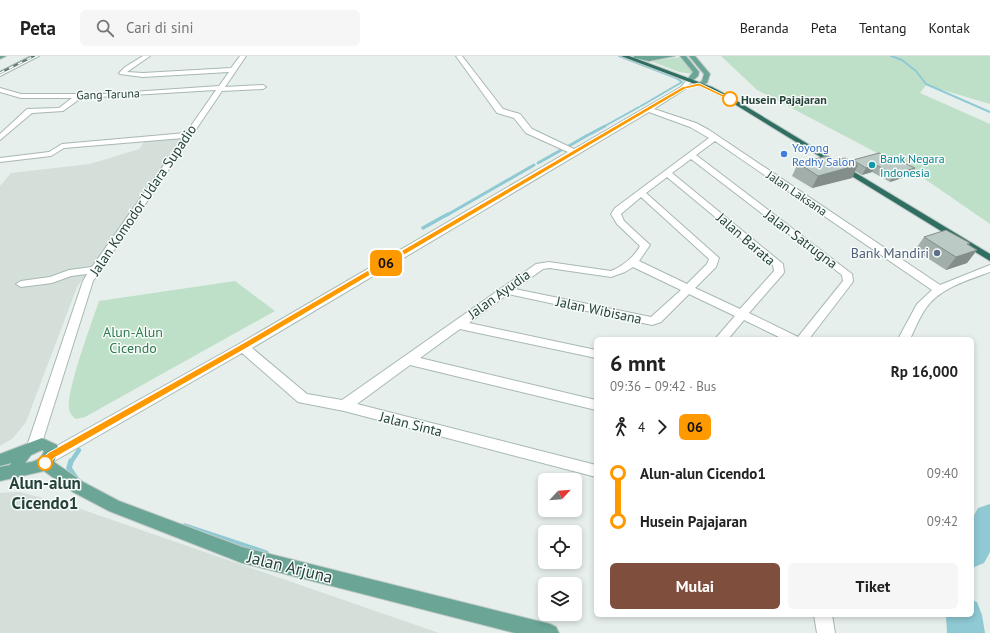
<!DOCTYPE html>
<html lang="id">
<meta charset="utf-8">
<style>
body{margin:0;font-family:"PT Sans",sans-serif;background:#f6f6f6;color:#222;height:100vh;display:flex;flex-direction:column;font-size:15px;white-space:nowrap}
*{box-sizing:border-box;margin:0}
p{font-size:13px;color:#767676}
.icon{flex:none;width:22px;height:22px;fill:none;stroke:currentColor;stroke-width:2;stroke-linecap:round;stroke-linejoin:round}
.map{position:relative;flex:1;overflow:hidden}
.drawer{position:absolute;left:594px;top:281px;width:380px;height:280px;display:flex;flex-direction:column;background:#fff;border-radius:6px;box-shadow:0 2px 6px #0003}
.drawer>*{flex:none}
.badge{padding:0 8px;border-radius:6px;font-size:14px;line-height:26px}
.needle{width:26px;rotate:64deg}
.fabs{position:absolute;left:538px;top:417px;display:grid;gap:8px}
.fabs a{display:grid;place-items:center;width:44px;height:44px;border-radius:6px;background:#fff;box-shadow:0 2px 6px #0003;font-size:20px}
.map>.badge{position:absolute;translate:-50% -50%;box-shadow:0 0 0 2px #fff}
.legs{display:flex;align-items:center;gap:6px;height:44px;padding:0 16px;font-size:13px}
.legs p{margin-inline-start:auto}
.headline{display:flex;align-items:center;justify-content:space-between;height:68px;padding:0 16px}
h1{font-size:22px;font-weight:700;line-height:30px}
.cta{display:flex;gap:8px;margin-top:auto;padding:8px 16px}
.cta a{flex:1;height:46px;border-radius:6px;background:#804e3d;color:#fff;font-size:16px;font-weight:700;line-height:46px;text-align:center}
.cta a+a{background:#f6f6f6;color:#222}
ul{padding:0 16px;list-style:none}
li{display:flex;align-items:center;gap:14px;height:48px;font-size:15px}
li i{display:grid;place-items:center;width:6px;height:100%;margin:0 5px;background:currentColor}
li i::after{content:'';width:10px;height:10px;margin:-5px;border:3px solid;border-radius:50%;background:#fff}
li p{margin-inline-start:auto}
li:first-child i{background:linear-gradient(#0000 50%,currentColor 0)}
li:last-child i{background:linear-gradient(currentColor 50%,#0000 0)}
header{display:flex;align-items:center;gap:24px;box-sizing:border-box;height:56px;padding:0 20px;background:#fff;border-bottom:1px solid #e0e0e0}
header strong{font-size:19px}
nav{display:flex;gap:22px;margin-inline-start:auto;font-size:14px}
.search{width:280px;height:36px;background:#f6f6f6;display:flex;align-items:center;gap:10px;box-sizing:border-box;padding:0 14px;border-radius:6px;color:#767676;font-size:15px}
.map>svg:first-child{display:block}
.built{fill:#d4dfda}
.green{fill:#bfe0c8}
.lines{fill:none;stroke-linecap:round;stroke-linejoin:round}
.stream-far4{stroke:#8ec9d4;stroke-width:2}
.stream-far3{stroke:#8ec9d4;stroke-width:3}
.stream-far2{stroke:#8ec9d4;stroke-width:3.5}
.stream-far1{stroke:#8ec9d4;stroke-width:4.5}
.stream{stroke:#8ec9d4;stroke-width:5.5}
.river{fill:#8ec9d4;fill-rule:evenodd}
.minor-casing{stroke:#a8b8b2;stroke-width:2}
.major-casing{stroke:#c2cac8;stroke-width:2}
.highway-casing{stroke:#c2cac8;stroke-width:2}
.minor{fill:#fff;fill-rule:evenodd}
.major{fill:#6aa596;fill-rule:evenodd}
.highway{fill:#2f6f62;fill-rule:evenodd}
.rail-casing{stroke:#5f7d75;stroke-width:2.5}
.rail{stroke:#f7fbf9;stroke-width:1.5;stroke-dasharray:5;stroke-linecap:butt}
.wall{fill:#a1aea9}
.shaded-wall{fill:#838d89}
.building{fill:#bbcac4;stroke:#838d89}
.line-1{fill:#f90;stroke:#fff}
.stop-1-dot{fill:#fff;stroke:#f90;stroke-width:2}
.shop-dot{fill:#3f7fe0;stroke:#f7fbf9;stroke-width:1.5}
.culture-dot{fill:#0f9aa8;stroke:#f7fbf9;stroke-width:1.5}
.service-dot{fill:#5c6f8a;stroke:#f7fbf9;stroke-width:1.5}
.labels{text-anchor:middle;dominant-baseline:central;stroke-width:3;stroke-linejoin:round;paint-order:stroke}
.far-street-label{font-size:12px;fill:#24423a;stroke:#f7fbf9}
.far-stop-label{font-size:12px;font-weight:bold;fill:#24423a;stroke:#f7fbf9;text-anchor:start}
.far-shop-label{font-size:12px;fill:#366cbe;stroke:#f7fbf9;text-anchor:start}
.far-culture-label{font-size:12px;fill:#0d838f;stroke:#f7fbf9;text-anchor:start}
.street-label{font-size:14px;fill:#24423a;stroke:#f7fbf9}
.service-label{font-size:14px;fill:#4e5e75;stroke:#f7fbf9;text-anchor:end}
.park-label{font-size:14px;fill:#2d7a4b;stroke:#f7fbf9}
.near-stop-label{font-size:17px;font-weight:bold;fill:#24423a;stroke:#f7fbf9}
.near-street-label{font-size:17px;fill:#24423a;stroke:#f7fbf9}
</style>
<header>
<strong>Peta</strong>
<div class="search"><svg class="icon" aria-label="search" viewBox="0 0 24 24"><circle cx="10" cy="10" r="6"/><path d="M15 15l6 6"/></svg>Cari di sini</div>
<nav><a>Beranda</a><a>Peta</a><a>Tentang</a><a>Kontak</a></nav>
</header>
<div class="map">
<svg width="990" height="577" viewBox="0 0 990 577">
<rect width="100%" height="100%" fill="#e6efeb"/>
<g class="built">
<polygon points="183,81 77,231 26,366 13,382 0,390 0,130 11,117 90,108 139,93 145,84"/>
<polygon points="20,436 69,449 439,577 0,577 0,437"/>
</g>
<g class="green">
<polygon points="721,0 990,0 990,48 926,29 920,37 990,68 990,168 919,119 757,34"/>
<polygon points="681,1 694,16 693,18 679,16 651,5"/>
<path d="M235,225l40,30 -190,106 -9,2c-4,-3 -6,-5 -7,-10 -3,-18 23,-87 30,-108z"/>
</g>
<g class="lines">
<g class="stream-far4">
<polyline points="619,0 676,22 682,26 641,50"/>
<polyline points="891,0 902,4 916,15 926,28 990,56"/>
<polyline points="603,71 639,51"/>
</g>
<g class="stream-far3">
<polyline points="590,78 605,70"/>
<polyline points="567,91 588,79"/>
<polyline points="538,107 563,93"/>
<polyline points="447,159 534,109"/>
</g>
<polyline class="stream-far2" points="423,172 448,158"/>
<polyline class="stream-far1" points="71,406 79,394"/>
<g class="stream">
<polyline points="71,405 69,412 77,424"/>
<polyline points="185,470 266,497"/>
</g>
<g class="river">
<polygon points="990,448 990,496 984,507 972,512 972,463 978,452"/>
<polygon points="972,544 977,546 982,559 985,577 947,577 946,559 972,559"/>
</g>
<g class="minor-casing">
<g id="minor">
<polygon points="31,0 39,0 0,20 0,16"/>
<polygon points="143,0 150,0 127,16 143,17 231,12 240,0 246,0 225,31 263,29 266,31 263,33 222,35 93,225 41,390 39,394 34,396 29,394 27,390 83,225 87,218 71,220 52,227 21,231 16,228 21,225 50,221 69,214 92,211 183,82 64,92 51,100 0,106 0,102 49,96 62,88 186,77 216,34 81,42 63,55 32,57 0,84 0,78 27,53 59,52 72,42 21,42 0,36 0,32 21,38 103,38 219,30 229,16 143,21 120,18 119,17 125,11"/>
<path d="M456,0h6l41,53 17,5 12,15 42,20 107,-62 6,-7h4l1,1 -7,8 -31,20 42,14 13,7 231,155 50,-20v7c-22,8 -50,16 -64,36 -7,10 -11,21 -16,31h-12l19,-35 15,-14 -217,-149 -19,14 156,119 1,7 -1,2 -43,56h-26l-39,-19 -16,19h-13l20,-23 -46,-22 -28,28 -9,3 -144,-31 -39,29 127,27v8l-136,-29 -40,29 176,42v10l-186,-45 -53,39 239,61v12l-252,-66 -46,-9 -56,-49 -186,107 -5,2 -5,-2 -2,-4 2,-4 193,-108 329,-192 -42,-19 -12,-15 -17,-5zM649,56l41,15 19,11 -94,70 -4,6 6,10 23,22c-6,11 -17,20 -29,25l-62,-9 -13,2 -194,136 -35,-6 -55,-46zM691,103l151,116 1,6 -45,56 -49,-24 34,-39 1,-2 -1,-8 -111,-91zM667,121l106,88 1,6 -34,38 -45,-21 21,-21 3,-9 -73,-65zM641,141l68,62 -2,5 -20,20 -48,-23 11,-16 -26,-24 -3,-7zM633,211l48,23 -30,27 -136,-28 28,-20 6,-1 62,9 14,-5z"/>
<polygon points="814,559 832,559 835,577 817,577"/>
</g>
</g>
<g class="major-casing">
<g id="major">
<polygon points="0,0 6,0 0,3"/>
<polygon points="634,0 675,0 649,5 634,2"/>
<polygon points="680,0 686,0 699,16 698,20 691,26 686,25 693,16"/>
<polygon points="689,0 695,0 710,18 707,27 699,30 696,28 702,25 704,18"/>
<path d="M42,382l15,7 2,4 -5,13 29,20 36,19 123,46 308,77 6,3 3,6h-44l-273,-70 -133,-52 -36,-19 -29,-21 -44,10v-14l10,-2 1,-2 -11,3v-12zM42,394l2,1c-3,9 -10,11 -19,12l6,-8z"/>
</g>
</g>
<g class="highway-casing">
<polygon id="highway" points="621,0 629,0 712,31 727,39 990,198 990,205 723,41 708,33"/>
</g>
<use href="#minor" class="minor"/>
<use href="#major" class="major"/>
<use href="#highway" class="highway"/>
<g class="rail-casing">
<polyline id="rail" points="0,17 34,0"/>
</g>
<use href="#rail" class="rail"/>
</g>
<g class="wall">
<polygon points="833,104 852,106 853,104 891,104 915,112 911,119 890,126 872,116 862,119 855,115 852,122 812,132 792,120 798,107"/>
<polygon points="924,181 970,187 969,189 977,194 967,207 946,214 915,194"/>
</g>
<g class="shaded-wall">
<polygon points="858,109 852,122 812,132 818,120"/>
<polygon points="876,109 872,116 862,119 866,112"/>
<polygon points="915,112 911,119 890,126 894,118"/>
<polygon points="970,187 961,199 977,194 967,207 946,214 956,201 967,188"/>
</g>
<g class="building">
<polygon points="879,97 891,104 896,103 915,112 894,118 876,109 866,112 853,104"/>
<polygon points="827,100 833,104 845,102 858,109 818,120 798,107"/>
<polygon points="946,174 970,187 967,188 977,194 956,201 924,181"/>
</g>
<polygon class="line-1" points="699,27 732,43 729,44 699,30 685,33 245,293 54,402 48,410 41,410 41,404 48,397 240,289 682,31"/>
<g class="stop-1-dot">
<circle cx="730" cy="43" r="7"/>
<circle cx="45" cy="407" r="7"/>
</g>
<circle class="shop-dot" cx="784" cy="98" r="4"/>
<circle class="culture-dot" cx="872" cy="109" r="4"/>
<circle class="service-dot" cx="937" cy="197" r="4"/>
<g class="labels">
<g class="far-street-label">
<text transform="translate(108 38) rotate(-2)">Gang Taruna</text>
<text transform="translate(797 137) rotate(34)">Jalan Laksana</text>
</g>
<g class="far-stop-label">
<text x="741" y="43">Husein Pajajaran</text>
</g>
<g class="far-shop-label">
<text x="792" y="91">Yoyong<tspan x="792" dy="14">Redhy Salon</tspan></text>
</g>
<g class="far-culture-label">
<text x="880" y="102">Bank Negara<tspan x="880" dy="14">Indonesia</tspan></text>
</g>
<g class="street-label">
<text transform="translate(143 144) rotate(-56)">Jalan Komodor Udara Supadio</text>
<text transform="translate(746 183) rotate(41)">Jalan Barata</text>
<text transform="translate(801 183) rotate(37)">Jalan Satrugna</text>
<text transform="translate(499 238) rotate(-36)">Jalan Ayudia</text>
<text transform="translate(599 254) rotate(12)">Jalan Wibisana</text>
<text transform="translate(411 368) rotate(14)">Jalan Sinta</text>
</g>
<g class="service-label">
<text x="929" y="197">Bank Mandiri</text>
</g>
<g class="park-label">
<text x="133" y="276">Alun-Alun<tspan x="133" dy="16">Cicendo</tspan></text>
</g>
<g class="near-stop-label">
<text x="45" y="427">Alun-alun<tspan x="45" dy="20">Cicendo1</tspan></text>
</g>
<g class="near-street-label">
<text transform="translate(290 511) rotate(14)">Jalan Arjuna</text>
</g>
</g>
</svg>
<div class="fabs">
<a><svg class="needle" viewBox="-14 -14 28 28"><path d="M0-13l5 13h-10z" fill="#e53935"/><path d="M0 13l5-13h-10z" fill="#767676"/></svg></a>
<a><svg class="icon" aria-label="locate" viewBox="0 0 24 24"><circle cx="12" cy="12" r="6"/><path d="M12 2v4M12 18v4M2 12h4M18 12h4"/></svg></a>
<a><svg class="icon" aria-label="layers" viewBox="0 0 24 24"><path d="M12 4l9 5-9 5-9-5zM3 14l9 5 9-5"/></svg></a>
</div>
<b class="badge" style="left:386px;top:207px;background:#f90;color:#111">06</b>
<section class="drawer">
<div class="headline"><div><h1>6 mnt</h1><p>09:36 – 09:42 · Bus</p></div><b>Rp 16,000</b></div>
<div class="legs"><svg class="icon" aria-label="walk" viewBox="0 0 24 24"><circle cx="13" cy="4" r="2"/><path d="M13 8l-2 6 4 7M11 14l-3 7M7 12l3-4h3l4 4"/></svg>4<svg class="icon" aria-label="forward" viewBox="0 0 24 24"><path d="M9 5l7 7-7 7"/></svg><b class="badge" style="background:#f90;color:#111">06</b></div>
<ul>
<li><i style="color:#f90"></i><b>Alun-alun Cicendo1</b><p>09:40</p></li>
<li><i style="color:#f90"></i><b>Husein Pajajaran</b><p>09:42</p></li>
</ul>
<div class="cta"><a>Mulai</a><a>Tiket</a></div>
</section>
</div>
